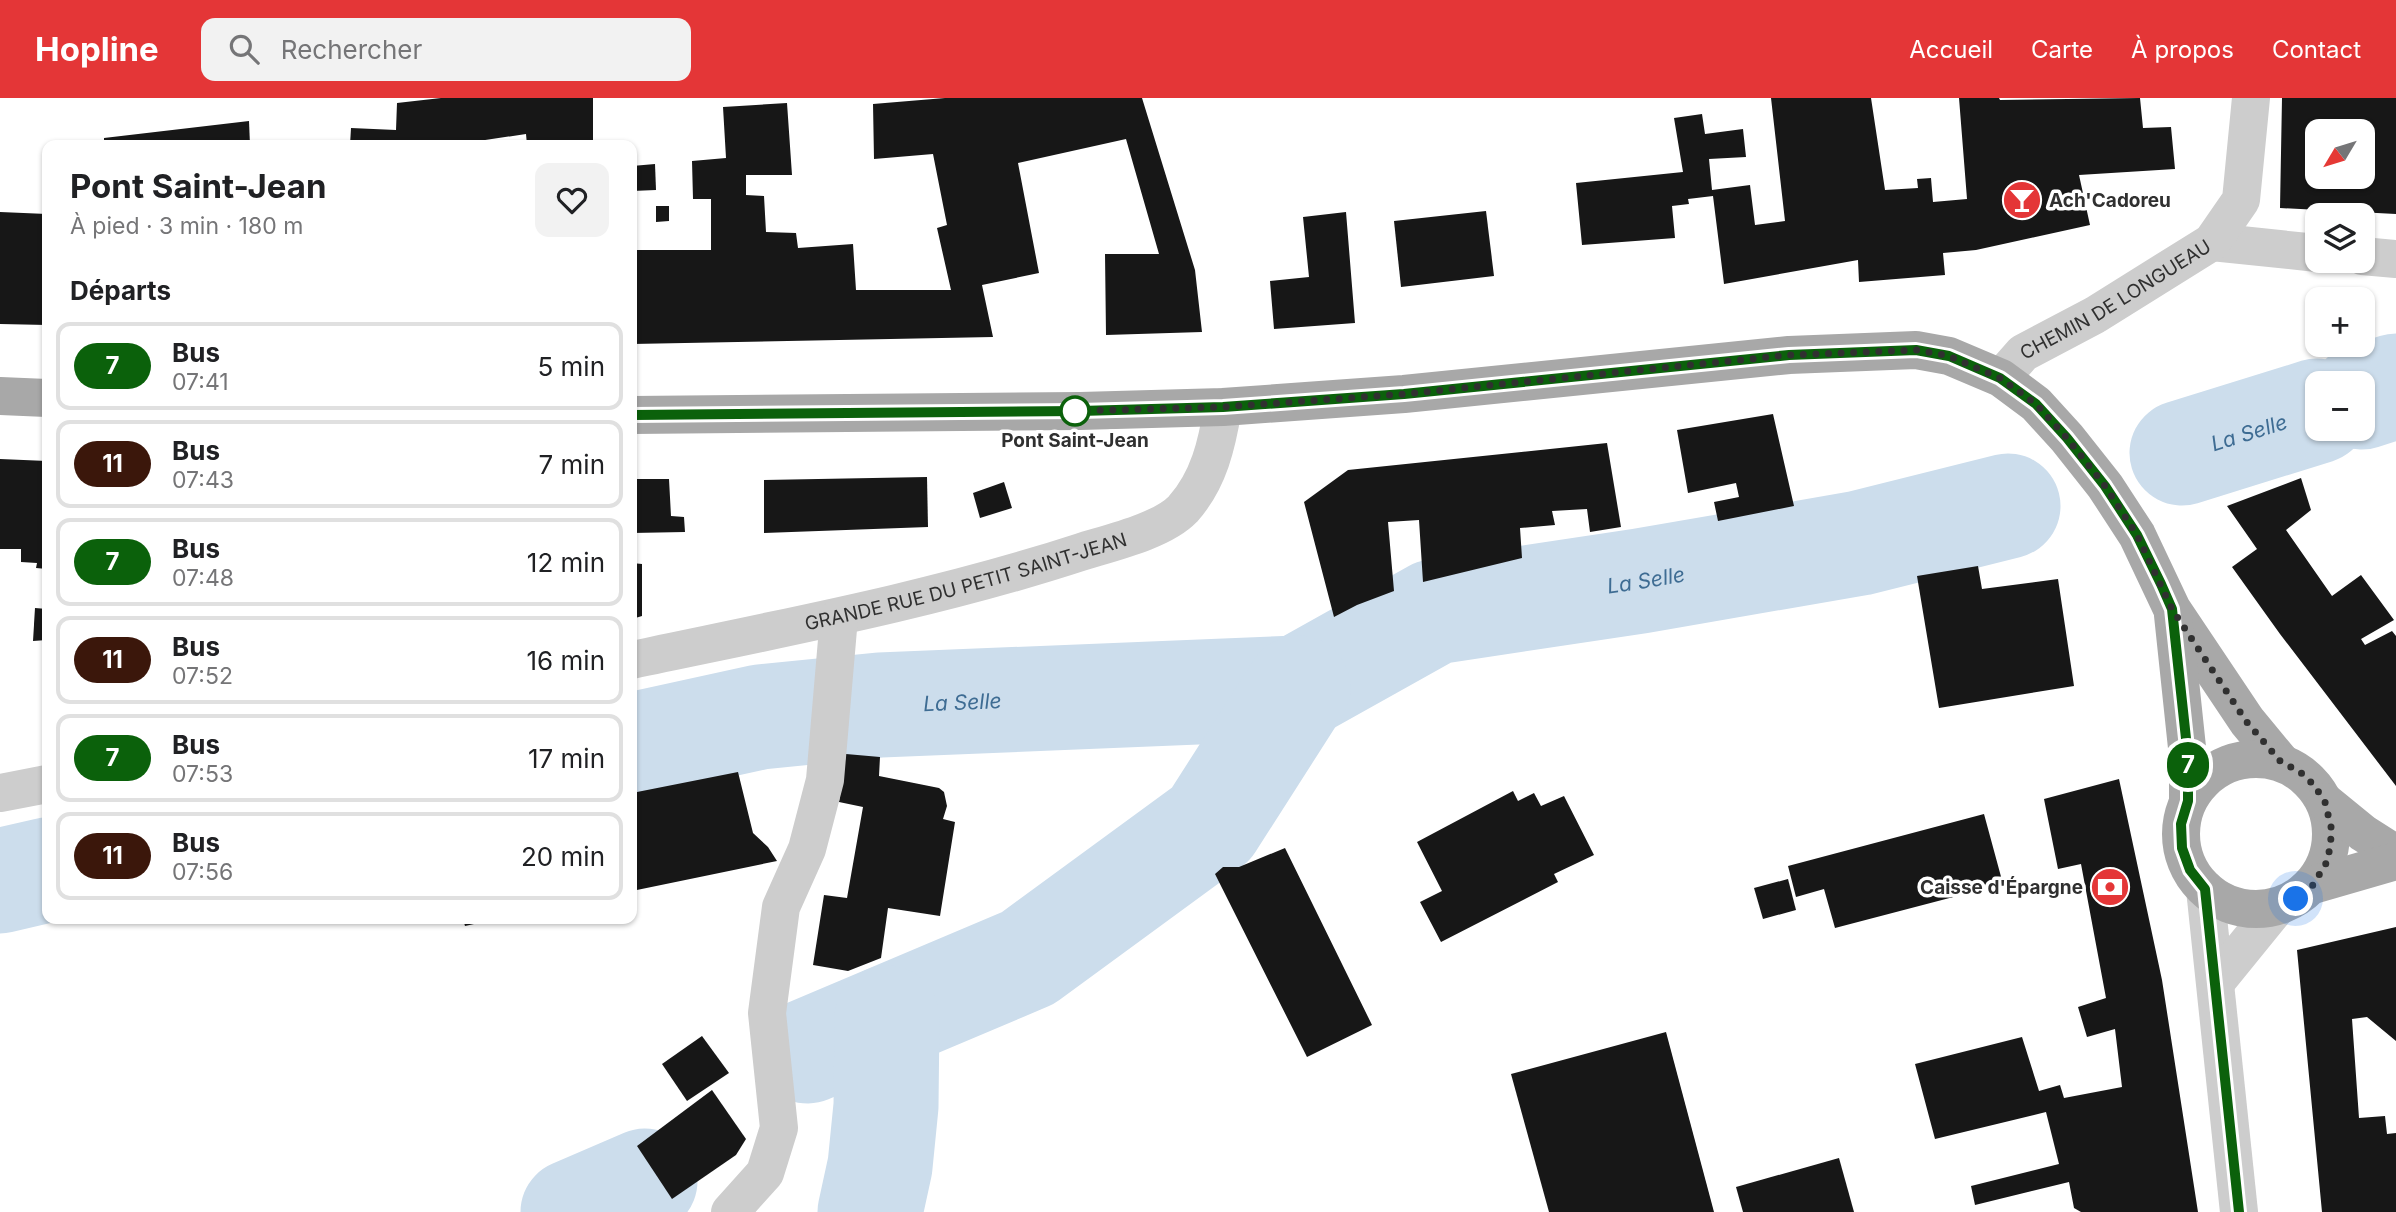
<!DOCTYPE html>
<html lang="fr">
<meta charset="utf-8">
<style>
body{margin:0;font-family:Inter,sans-serif;background:#f2f2f2;color:#202124;height:100vh;display:flex;flex-direction:column;font-size:26px;white-space:nowrap}
*{box-sizing:border-box;margin:0}
p{font-size:23px;color:#757577}
.icon{flex:none;width:38px;height:38px;fill:none;stroke:currentColor;stroke-width:2;stroke-linecap:round;stroke-linejoin:round}
.map{position:relative;flex:1;overflow:hidden}
.panel{position:absolute;left:42px;top:42px;width:595px;height:784px;display:flex;flex-direction:column;background:#fff;border-radius:14px;box-shadow:0 2px 5px #0004}
.panel>*{flex:none}
.badge{padding:0 14px;border-radius:23px;font-size:24px;line-height:46px}
.needle{width:46px;rotate:232deg}
.fabs{position:absolute;left:2305px;top:21px;display:grid;gap:14px}
.fabs a{display:grid;place-items:center;width:70px;height:70px;border-radius:14px;background:#fff;box-shadow:0 2px 5px #0004;font-size:35px}
.you{position:absolute;width:35px;height:35px;margin:-18px;border:5px solid #fff;border-radius:50%;background:#1a73e8;box-shadow:0 0 0 10px #1a73e833}
.map>.badge{position:absolute;translate:-50% -50%;box-shadow:0 0 0 4px #fff}
h2{padding:0 28px;font-size:26px;line-height:63px}
.round{display:grid;place-items:center;flex:none;width:74px;height:74px;border-radius:14px;background:#f2f2f2}
.headline{display:flex;align-items:center;justify-content:space-between;height:119px;padding:0 28px}
h1{font-size:33px;font-weight:700;line-height:52px}
ul{padding:0;list-style:none}
li{display:flex;align-items:center;gap:21px;height:88px;margin:0 14px 10px;padding:0 14px;border:4px solid #e0e0e0;border-radius:14px}
li div{flex:1}
li b{display:block;font-size:26px}
li em{font-style:normal}
li .badge{min-width:77px;font-weight:700;text-align:center}
header{display:flex;align-items:center;gap:42px;box-sizing:border-box;height:98px;padding:0 35px;background:#e43637;color:#fff}
header strong{font-size:33px}
nav{display:flex;gap:38px;margin-inline-start:auto;font-size:24px}
.search{width:490px;height:63px;background:#f2f2f2;display:flex;align-items:center;gap:18px;box-sizing:border-box;padding:0 24px;border-radius:14px;color:#757577;font-size:26px}
.map>svg:first-child{display:block}
.lines{fill:none;stroke-linecap:round;stroke-linejoin:round}
.river{stroke:#ccddec;stroke-width:105}
.building{fill:#171717;fill-rule:evenodd}
.minor{stroke:#cdcdcd;stroke-width:38}
.major{stroke:#a8a8a8;stroke-width:38}
.line-casing{stroke:#fff;stroke-width:16}
.line{stroke:#0b610b;stroke-width:10}
.walk{stroke:#303030;stroke-width:7;stroke-dasharray:0 12.6}
.stop-dot{fill:#fff;stroke:#0b610b;stroke-width:3.5}
.labels{text-anchor:middle;dominant-baseline:central;stroke-width:7;stroke-linejoin:round;paint-order:stroke}
.poi-label{font-size:19px;font-weight:bold;fill:#303030;stroke:#fff;text-anchor:start}
.street-label{font-size:19px;fill:#303030;stroke:#fff}
.stop-label{font-size:19px;font-weight:bold;fill:#303030;stroke:#fff}
.water-label{font-size:21px;font-style:italic;fill:#3e6c93;stroke:#fff}
</style>
<header>
<strong>Hopline</strong>
<div class="search"><svg class="icon" aria-label="search" viewBox="0 0 24 24"><circle cx="10" cy="10" r="6"/><path d="M15 15l6 6"/></svg>Rechercher</div>
<nav><a>Accueil</a><a>Carte</a><a>À propos</a><a>Contact</a></nav>
</header>
<div class="map">
<svg width="2396" height="1114" viewBox="0 0 2396 1114">
<rect width="100%" height="100%" fill="#fff"/>
<g class="lines">
<g class="river">
<polyline points="2362,299 2396,288"/>
<path id="s1" d="M2182,355l135,-42"/>
<path id="s2" d="M632,647l128,-28 120,-12 418,-17 136,-76 206,-31 220,-38 148,-37"/>
<polyline points="0,783 47,772"/>
<polyline points="808,953 1028,860 1211,726 1298,590"/>
<polyline points="573,1114 645,1083"/>
<polyline points="870,1114 880,1068 886,1008 887,920"/>
</g>
</g>
<g class="building">
<polygon points="441,0 593,0 593,47 527,47 526,36 472,44 472,47 350,47 351,30 396,32 397,5"/>
<polygon points="945,0 1142,0 1195,172 1202,234 1106,237 1105,156 1159,156 1126,41 1018,65 1039,175 982,187 993,239 632,246 632,152 711,152 711,101 693,101 692,63 726,60 723,9 787,5 792,77 746,77 746,97 764,98 766,134 796,135 798,150 853,146 856,192 951,192 937,130 947,127 933,56 874,61 873,6"/>
<polygon points="1771,0 1871,0 1885,92 1918,90 1917,81 1931,80 1933,104 1967,101 1959,0 1999,0 2000,2 2140,0 2143,30 2171,29 2175,71 2079,77 2090,127 1976,152 1943,155 1945,177 1859,184 1858,162 1724,186 1713,98 1688,101 1689,106 1672,108 1675,140 1582,147 1576,85 1683,74 1674,20 1702,16 1705,36 1743,31 1746,59 1709,61 1712,92 1750,87 1755,127 1785,123"/>
<path d="M2282,0h114v116l-116,-6zM2317,33h45v46h-45z"/>
<polygon points="249,23 250,47 104,47 104,40"/>
<polygon points="655,66 656,92 632,93 632,68"/>
<polygon points="656,108 669,108 669,123 656,124"/>
<polygon points="1486,113 1494,178 1401,189 1394,123"/>
<polygon points="0,114 47,116 47,227 0,226"/>
<polygon points="1346,114 1355,225 1274,231 1270,183 1309,179 1303,119"/>
<polygon points="1773,316 1794,408 1718,423 1714,404 1739,399 1736,385 1688,395 1677,332"/>
<polygon points="1607,345 1621,429 1590,434 1587,411 1552,413 1555,427 1520,430 1522,460 1423,484 1419,422 1388,424 1394,493 1357,507 1334,519 1304,404 1348,372"/>
<polygon points="0,361 47,363 47,471 36,470 37,465 21,464 21,451 0,451"/>
<polygon points="927,379 928,429 764,435 764,382"/>
<polygon points="2301,380 2311,412 2286,432 2332,498 2361,477 2394,522 2361,541 2365,547 2392,533 2396,538 2396,688 2280,536 2232,469 2257,451 2227,408"/>
<polygon points="632,381 669,381 671,418 684,419 685,434 632,435"/>
<polygon points="1004,384 1012,410 980,420 973,395"/>
<polygon points="632,465 642,466 642,518 632,521"/>
<polygon points="1978,468 1982,491 2058,481 2074,588 1939,610 1917,478"/>
<polygon points="35,510 47,511 47,542 33,543"/>
<polygon points="846,656 880,659 879,678 939,690 944,694 947,708 943,721 955,724 940,818 888,810 881,860 848,873 813,867 824,797 847,800 863,709 839,704"/>
<polygon points="738,674 753,735 768,749 777,763 632,793 632,695"/>
<polygon points="2119,681 2162,882 2198,1114 2081,1114 2074,1110 2069,1084 1975,1107 1971,1088 2059,1066 2046,1014 1935,1041 1915,966 2022,939 2039,993 2060,987 2064,1000 2122,989 2115,931 2087,939 2078,909 2106,900 2081,766 2058,771 2044,701"/>
<polygon points="1513,693 1518,703 1534,695 1541,708 1564,698 1594,757 1554,776 1558,784 1441,844 1420,804 1442,793 1417,744"/>
<polygon points="1984,716 2003,786 1835,830 1824,791 1796,799 1788,768"/>
<polygon points="1285,750 1372,927 1307,959 1215,776 1223,769 1239,769"/>
<polygon points="1788,781 1796,812 1763,821 1754,790"/>
<polygon points="463,821 492,821 492,822 465,828"/>
<polygon points="2396,829 2396,943 2367,919 2352,921 2359,1020 2385,1018 2387,1036 2396,1035 2396,1114 2322,1114 2297,852"/>
<polygon points="1666,934 1714,1114 1549,1114 1511,976"/>
<polygon points="702,938 729,975 687,1003 662,966"/>
<polygon points="712,992 746,1041 736,1057 672,1101 637,1048"/>
<polygon points="1839,1060 1854,1114 1743,1114 1736,1089"/>
</g>
<g class="lines">
<g class="minor">
<polyline points="2212,144 2317,155"/>
<polyline points="2362,158 2396,161"/>
<path id="s3" d="M2001,280l22,-25 72,-38 117,-73 29,-42 10,-102"/>
<path id="s4" d="M632,562c151,-32 302,-60 449,-108 29,-9 81,-21 102,-43 26,-29 34,-65 40,-102"/>
<polyline points="0,695 47,686"/>
<polyline points="2205,791 2239,1114"/>
<polyline points="2216,884 2277,809"/>
<polyline points="730,1114 765,1075 779,1030 767,915 781,809 807,751 825,682 839,519"/>
</g>
<g class="major">
<polyline points="0,298 47,300"/>
<polyline points="632,317 1080,313 1223,309 1404,296 1789,257 1916,252 1949,258 2001,280 2036,306 2067,340 2105,388 2137,437 2172,511 2247,623 2281,664"/>
<polyline points="2173,517 2188,659 2188,703"/>
<circle cx="2256" cy="736" r="75"/>
<polyline points="2325,704 2363,735 2396,756"/>
<polyline points="2313,787 2396,763"/>
</g>
</g>
<g class="lines">
<g class="line-casing">
<polyline id="line" points="632,317 1080,313 1223,309 1404,296 1789,257 1916,252 1949,258 2000,280 2036,306 2067,340 2105,388 2137,437 2161,486 2172,511 2188,659 2188,703 2181,726 2182,750 2190,772 2205,791 2239,1114"/>
</g>
<use href="#line" class="line"/>
<polyline class="walk" points="1075,313 1223,309 1404,296 1789,257 1916,252 1949,258 2000,280 2036,306 2067,340 2105,388 2137,437 2172,511 2246,623 2281,664 2299,673 2314,687 2325,704 2332,733 2330,747 2328,762 2313,787 2296,801"/>
</g>
<defs>
<g id="bar-disc" transform="scale(2.0125)"><circle r="9.5" fill="#e43637" stroke="#fff"/><path d="M-6-5H6L.8 .8V4.5H3.5V6h-7V4.5H-.8V.8Z" fill="#fff"/></g>
<g id="bank-disc" transform="scale(2.0125)"><circle r="9.5" fill="#e43637" stroke="#fff"/><path d="M-6-4H6V4H-6ZM0-2.3a2.3 2.3 0 1 0 0 4.6a2.3 2.3 0 1 0 0-4.6Z" fill="#fff"/></g>
</defs>
<g fill-rule="evenodd">
<use href="#bar-disc" x="2022" y="102"/>
<use href="#bank-disc" x="2110" y="789"/>
</g>
<circle class="stop-dot" cx="1075" cy="313" r="14"/>
<g class="labels">
<g class="poi-label">
<text x="2049" y="102">Ach'Cadoreu</text>
<text x="2083" y="789" text-anchor="end">Caisse d'Épargne</text>
</g>
<g class="street-label">
<text stroke="none"><textPath href="#s3" startOffset="140">CHEMIN DE LONGUEAU</textPath></text>
<text stroke="none"><textPath href="#s4" startOffset="343">GRANDE RUE DU PETIT SAINT-JEAN</textPath></text>
</g>
<g class="stop-label">
<text x="1075" y="342">Pont Saint-Jean</text>
</g>
<g class="water-label">
<text stroke="none"><textPath href="#s1" startOffset="70">La Selle</textPath></text>
<text stroke="none"><textPath href="#s2" startOffset="1040">La Selle</textPath></text>
<text stroke="none"><textPath href="#s2" startOffset="334">La Selle</textPath></text>
</g>
</g>
</svg>
<div class="fabs">
<a><svg class="needle" viewBox="-14 -14 28 28"><path d="M0-13l5 13h-10z" fill="#e53935"/><path d="M0 13l5-13h-10z" fill="#757577"/></svg></a>
<a><svg class="icon" aria-label="layers" viewBox="0 0 24 24"><path d="M12 4l9 5-9 5-9-5zM3 14l9 5 9-5"/></svg></a>
<a>+</a>
<a>−</a>
</div>
<div class="you" style="left:2296px;top:801px"></div>
<b class="badge" style="left:2188px;top:667px;background:#0b610b;color:#fff">7</b>
<section class="panel">
<div class="headline"><div><h1>Pont Saint-Jean</h1><p>À pied · 3 min · 180 m</p></div><a class="round"><svg class="icon" aria-label="heart" viewBox="0 0 24 24"><path d="M12 20l-8-8c-3-5 5-10 8-4 3-6 11-1 8 4z"/></svg></a></div>
<h2>Départs</h2>
<ul>
<li><span class="badge" style="background:#0b610b;color:#fff">7</span><div><b>Bus</b><p>07:41</p></div><em>5 min</em></li>
<li><span class="badge" style="background:#3b170b;color:#fff">11</span><div><b>Bus</b><p>07:43</p></div><em>7 min</em></li>
<li><span class="badge" style="background:#0b610b;color:#fff">7</span><div><b>Bus</b><p>07:48</p></div><em>12 min</em></li>
<li><span class="badge" style="background:#3b170b;color:#fff">11</span><div><b>Bus</b><p>07:52</p></div><em>16 min</em></li>
<li><span class="badge" style="background:#0b610b;color:#fff">7</span><div><b>Bus</b><p>07:53</p></div><em>17 min</em></li>
<li><span class="badge" style="background:#3b170b;color:#fff">11</span><div><b>Bus</b><p>07:56</p></div><em>20 min</em></li>
</ul>
</section>
</div>
